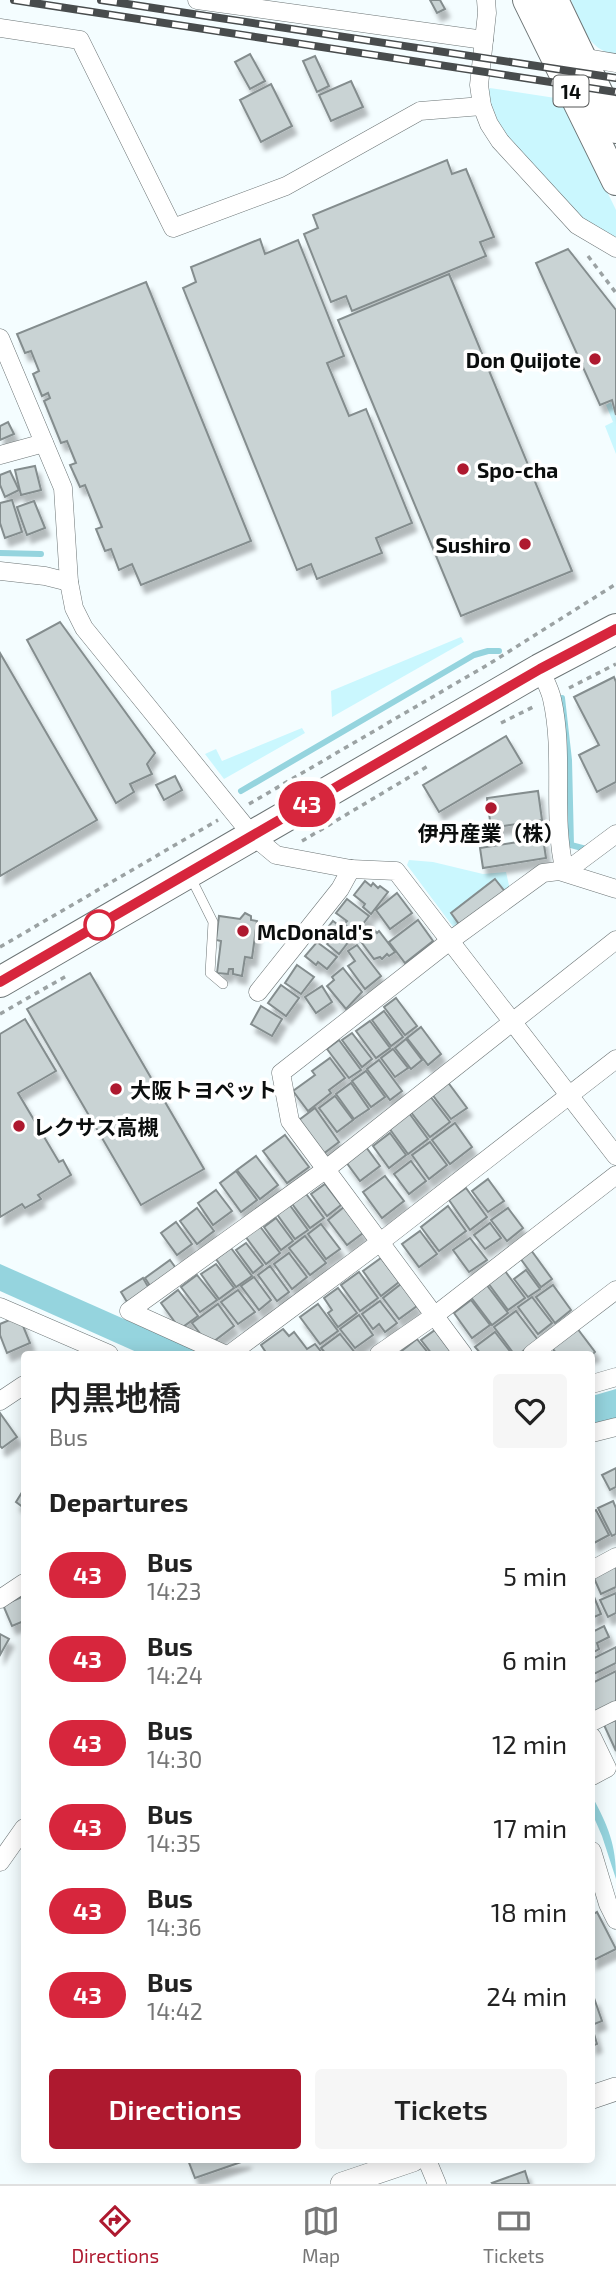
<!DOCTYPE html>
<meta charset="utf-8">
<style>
body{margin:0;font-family:"Exo 2","Noto Sans JP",sans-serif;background:#f6f6f6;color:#222;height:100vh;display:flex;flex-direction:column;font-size:26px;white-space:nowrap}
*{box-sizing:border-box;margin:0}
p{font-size:23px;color:#767676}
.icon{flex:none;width:38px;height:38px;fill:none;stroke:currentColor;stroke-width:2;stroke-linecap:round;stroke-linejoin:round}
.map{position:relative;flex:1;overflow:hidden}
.side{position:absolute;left:21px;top:1351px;width:574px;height:812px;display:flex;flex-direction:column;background:#fff;border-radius:7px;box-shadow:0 4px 18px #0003}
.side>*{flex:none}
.badge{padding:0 14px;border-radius:23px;font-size:24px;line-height:46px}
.map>.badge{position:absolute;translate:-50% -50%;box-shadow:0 0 0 4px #fff}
h2{padding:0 28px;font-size:26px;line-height:63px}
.round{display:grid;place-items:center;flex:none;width:74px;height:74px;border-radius:7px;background:#f6f6f6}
.overview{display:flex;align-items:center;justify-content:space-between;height:119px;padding:0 28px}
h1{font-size:33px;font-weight:600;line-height:52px}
.primary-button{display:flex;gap:14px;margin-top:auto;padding:14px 28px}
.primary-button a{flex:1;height:80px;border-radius:7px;background:#ae192f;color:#fff;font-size:28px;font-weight:600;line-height:80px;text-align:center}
.primary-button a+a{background:#f6f6f6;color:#222}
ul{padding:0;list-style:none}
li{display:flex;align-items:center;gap:21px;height:84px;padding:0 28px}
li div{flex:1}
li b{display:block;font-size:26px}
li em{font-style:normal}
li .badge{min-width:77px;font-weight:700;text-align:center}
.dock{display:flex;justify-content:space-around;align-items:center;height:98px;border-top:2px solid #e0e0e0;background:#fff;font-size:19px;color:#767676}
.dock a{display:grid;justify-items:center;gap:4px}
.dock .selected{color:#ae192f}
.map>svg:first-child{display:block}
.green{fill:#caf7fe}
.water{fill:#95d4de}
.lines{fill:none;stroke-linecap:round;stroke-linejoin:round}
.stream{stroke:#95d4de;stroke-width:6}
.building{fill:#c9d3d4;stroke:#848d8e;stroke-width:2;filter:url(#shadow)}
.service-casing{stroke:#6c7475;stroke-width:10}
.minor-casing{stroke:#6c7475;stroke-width:19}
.tertiary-casing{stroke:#6c7475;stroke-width:24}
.primary-casing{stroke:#6c7475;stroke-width:30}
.trunk-casing{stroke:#6c7475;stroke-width:32}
.path{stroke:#9ba2a3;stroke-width:3.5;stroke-dasharray:5 5;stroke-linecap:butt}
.service{stroke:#fff;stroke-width:9}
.minor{stroke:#fff;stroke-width:18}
.tertiary{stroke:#fff;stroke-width:23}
.primary{stroke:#fff;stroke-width:28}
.trunk{stroke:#fff;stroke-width:30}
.rail-casing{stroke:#484c4d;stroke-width:8}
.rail{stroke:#fff;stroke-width:5;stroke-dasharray:16;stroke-linecap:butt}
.line-casing{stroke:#fff;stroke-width:16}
.line{stroke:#d7263d;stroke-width:10}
.poi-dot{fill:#ae192f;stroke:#fff;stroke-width:2.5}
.stop-dot{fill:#fff;stroke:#d7263d;stroke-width:3.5}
.labels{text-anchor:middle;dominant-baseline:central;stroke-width:7;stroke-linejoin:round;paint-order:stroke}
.shield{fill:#fff;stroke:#545656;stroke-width:2}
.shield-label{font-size:19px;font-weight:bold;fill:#0b0e0e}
.poi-label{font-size:21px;font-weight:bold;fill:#0b0e0e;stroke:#fff;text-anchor:start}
</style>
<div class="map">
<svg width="616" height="2184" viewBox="0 0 616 2184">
<defs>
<filter id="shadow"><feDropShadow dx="4.5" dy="8" stdDeviation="2" flood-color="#0004"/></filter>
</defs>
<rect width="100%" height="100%" fill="#f4fdff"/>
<g class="green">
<path d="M571,0h45v55c-30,-6 -34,-30 -45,-55z"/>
<polygon points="490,88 562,99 616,210 616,239 580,218 501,129 487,93"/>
<polygon points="611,402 616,418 616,454 605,426 613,422 606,405"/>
<polygon points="461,637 464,642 332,717 331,691"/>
<polygon points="302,728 305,733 224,779 205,754 216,749 222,761"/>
<polygon points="409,860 433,862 483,874 506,872 510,890 454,928 407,865"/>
</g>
<g class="water">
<polygon points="0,1264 203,1354 141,1354 0,1291"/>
<polygon points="616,1389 616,1418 592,1425 592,1396"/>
<path d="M592,1796c16,30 24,48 24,83l-14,-43 -10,-23z"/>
</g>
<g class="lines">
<g class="stream">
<polyline points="0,553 41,554"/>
<polyline points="562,698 569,760 571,845 586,849"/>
<polyline points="241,791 474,655 488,651 499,651"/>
</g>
</g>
<g class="building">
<polygon points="430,0 440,0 445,9 437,13"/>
<polygon points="250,54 265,81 250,89 235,62"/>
<polygon points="315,56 329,86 317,92 303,61"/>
<polygon points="351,81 363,107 331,121 319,95"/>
<polygon points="271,84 292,126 261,142 240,100"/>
<polygon points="447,160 452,174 466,169 494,237 480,242 486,256 352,311 346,296 331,302 304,234 318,228 313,215"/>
<polygon points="260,239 265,254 298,240 344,356 327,363 349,416 366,409 412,523 376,538 382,553 317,579 311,564 297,570 183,288 196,282 191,267"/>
<polygon points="568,249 616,310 616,415 612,400 600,405 536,263"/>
<polygon points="449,274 572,571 461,616 338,320"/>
<polygon points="146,282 251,541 141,585 132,564 119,570 111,549 105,551 96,529 102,527 85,485 80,487 70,465 76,463 67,441 61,443 44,401 50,398 48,393 42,396 33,374 39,371 31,351 25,353 17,334"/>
<polygon points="8,422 14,434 0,440 0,426"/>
<polygon points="35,466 41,490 21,495 15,470"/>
<polygon points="10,471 19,490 5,497 0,485 0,475"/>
<polygon points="12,500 22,532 5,538 0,523 0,503"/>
<polygon points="34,501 45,528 27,535 17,507"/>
<polygon points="60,622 155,753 147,764 152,774 130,784 134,792 116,803 27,640"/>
<polygon points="0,653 97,820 0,876"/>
<polygon points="614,677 616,682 616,782 597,792 579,755 599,745 574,697"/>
<polygon points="506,736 522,763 439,812 423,785"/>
<polygon points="175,776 182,790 164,800 156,785"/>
<polygon points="538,791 542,820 491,828 487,798"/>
<polygon points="543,838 546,858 483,868 480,848"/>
<polygon points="495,879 506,893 461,927 451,913"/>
<polygon points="365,881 371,886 373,883 378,888 380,886 388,892 371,914 363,907 365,904 354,895"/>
<polygon points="397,893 412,913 390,929 376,910"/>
<polygon points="347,899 369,916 356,933 344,924 347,921 336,913"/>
<polygon points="245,913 251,916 251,920 257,921 252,958 245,957 242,976 233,974 233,969 229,969 228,974 217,973 221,941 216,940 219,916 240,919"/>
<polygon points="418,920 433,941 405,963 389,942"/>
<polygon points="333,921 353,936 339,954 327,944 333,937 325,931"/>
<polygon points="373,928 377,933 379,931 395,952 389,956 387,954 382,959 380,957 374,959 359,939"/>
<polygon points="317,942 337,957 327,969 318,962 316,965 305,956"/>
<polygon points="357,945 381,976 365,989 348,966 355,961 348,951"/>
<polygon points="297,965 314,977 301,994 285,983"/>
<polygon points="343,968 362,992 346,1009 327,986 334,980 332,977"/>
<polygon points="90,973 204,1169 141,1205 27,1009"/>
<polygon points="281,985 299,998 286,1016 268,1003"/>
<polygon points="322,986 332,1002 316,1013 305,997"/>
<polygon points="396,998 417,1026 405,1035 384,1007"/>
<polygon points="261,1006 282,1019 272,1036 251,1024"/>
<polygon points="384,1011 403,1037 391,1046 372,1020"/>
<polygon points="25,1019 56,1071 18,1093 59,1162 63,1160 71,1175 38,1195 41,1199 25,1208 22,1204 0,1217 0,1034"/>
<polygon points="370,1021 390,1048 376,1058 356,1031"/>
<polygon points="421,1027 441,1054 428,1065 407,1038"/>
<polygon points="352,1033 372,1059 362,1067 342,1040"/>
<polygon points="406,1039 422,1060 411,1069 395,1048"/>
<polygon points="339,1040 361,1070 349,1078 327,1049"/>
<polygon points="393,1049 408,1068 395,1077 381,1058"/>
<polygon points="330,1058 345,1078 329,1090 331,1093 308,1111 293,1091 315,1075 312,1071"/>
<polygon points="379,1060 402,1091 390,1100 367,1069"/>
<polygon points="366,1071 385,1097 371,1107 352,1081"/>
<polygon points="447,1081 467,1108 451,1119 431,1093"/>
<polygon points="351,1083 369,1109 354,1119 336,1094"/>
<polygon points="335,1096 353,1120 337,1132 319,1108"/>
<polygon points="430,1096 450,1122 430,1137 410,1111"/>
<polygon points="315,1108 339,1142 323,1154 299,1120"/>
<polygon points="409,1113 428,1139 408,1154 389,1128"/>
<polygon points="455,1123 472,1147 450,1164 432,1140"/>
<polygon points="390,1133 406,1155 389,1168 373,1146"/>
<polygon points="285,1135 309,1167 287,1183 263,1151"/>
<polygon points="430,1142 447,1165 429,1179 412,1155"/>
<polygon points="366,1147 380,1166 360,1181 346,1162"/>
<polygon points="256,1156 278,1185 260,1199 237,1170"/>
<polygon points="411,1161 426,1181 409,1194 394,1174"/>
<polygon points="236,1171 257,1200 241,1212 220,1183"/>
<polygon points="385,1176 404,1201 382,1218 363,1192"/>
<polygon points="488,1179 504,1201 488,1212 472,1191"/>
<polygon points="325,1184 341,1205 327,1216 311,1194"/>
<polygon points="466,1188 487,1217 470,1230 449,1200"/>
<polygon points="216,1190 232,1211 213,1225 198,1203"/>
<polygon points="304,1191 324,1218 310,1228 290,1201"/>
<polygon points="289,1204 308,1230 295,1239 276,1213"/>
<polygon points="448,1206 466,1231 439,1251 421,1227"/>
<polygon points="344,1207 363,1233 347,1245 328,1220"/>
<polygon points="197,1208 214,1231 197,1244 180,1221"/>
<polygon points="508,1208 523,1228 507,1241 491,1220"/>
<polygon points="276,1218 293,1241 281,1250 264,1227"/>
<polygon points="176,1222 192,1244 177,1255 161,1233"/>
<polygon points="490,1223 501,1238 485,1249 474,1235"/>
<polygon points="321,1224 340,1249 326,1259 308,1234"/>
<polygon points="259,1225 280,1253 266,1264 245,1236"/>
<polygon points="420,1231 437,1254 419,1267 402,1244"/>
<polygon points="305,1236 326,1263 310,1275 289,1248"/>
<polygon points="470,1238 487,1260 469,1272 453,1250"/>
<polygon points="246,1243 263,1265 253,1273 236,1250"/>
<polygon points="231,1248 252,1276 236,1287 216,1259"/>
<polygon points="531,1250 552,1279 541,1287 520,1258"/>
<polygon points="289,1253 307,1277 292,1289 274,1264"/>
<polygon points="381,1258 399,1282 381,1296 363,1271"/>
<polygon points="170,1260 178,1271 152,1289 145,1278"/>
<polygon points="216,1264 234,1288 219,1299 201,1274"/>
<polygon points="270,1266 289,1292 277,1301 258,1275"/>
<polygon points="526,1270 540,1289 528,1297 514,1279"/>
<polygon points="505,1271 525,1298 508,1310 488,1283"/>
<polygon points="359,1272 378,1298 360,1311 341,1285"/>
<polygon points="197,1275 217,1300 200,1312 181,1287"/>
<polygon points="254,1277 271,1300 259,1310 241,1286"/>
<polygon points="143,1278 150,1290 127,1302 121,1292"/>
<polygon points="401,1284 417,1306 399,1319 383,1298"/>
<polygon points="486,1284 508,1313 492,1325 470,1296"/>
<polygon points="553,1285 571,1310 555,1323 536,1297"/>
<polygon points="338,1288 357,1313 338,1327 328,1313 332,1310 324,1298"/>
<polygon points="178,1290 198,1316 180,1329 161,1303"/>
<polygon points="238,1290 255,1312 238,1324 221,1302"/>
<polygon points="532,1297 552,1323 538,1334 518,1307"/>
<polygon points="471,1300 490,1325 472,1338 454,1313"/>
<polygon points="380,1301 397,1323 385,1332 379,1324 373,1329 362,1314"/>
<polygon points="218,1304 234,1326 209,1345 192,1323"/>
<polygon points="318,1304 338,1331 320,1344 300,1317"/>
<polygon points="516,1311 538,1340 519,1354 514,1354 494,1327"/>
<polygon points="359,1315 373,1335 355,1348 340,1329"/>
<polygon points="19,1316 30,1343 7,1353 0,1335 0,1324"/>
<polygon points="577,1328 595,1352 592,1355 557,1354 551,1347"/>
<polygon points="283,1329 289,1336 294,1332 307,1349 315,1344 323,1354 267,1354 261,1345"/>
<polygon points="435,1330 453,1354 432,1354 421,1340"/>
<polygon points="495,1332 512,1354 481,1354 475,1347"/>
<polygon points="340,1334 356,1354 326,1354 321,1348"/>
<polygon points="417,1339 429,1354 400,1354 399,1353"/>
<polygon points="0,1413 17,1437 2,1448 0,1446"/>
<polygon points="616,1468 616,1487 610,1490 602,1475"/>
<polygon points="24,1489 24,1508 16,1502"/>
<polygon points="613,1501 616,1508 616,1534 612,1536 598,1508"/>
<polygon points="596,1510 609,1535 594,1543 592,1538 592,1512"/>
<polygon points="616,1565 616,1587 601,1594 593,1576"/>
<polygon points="592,1592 601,1614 592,1618"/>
<polygon points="616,1593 616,1613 608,1617 600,1600"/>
<polygon points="24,1596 24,1621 12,1626 3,1605"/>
<polygon points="604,1626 609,1637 597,1643 599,1649 592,1653 592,1632"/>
<polygon points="0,1634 9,1639 0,1655"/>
<polygon points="616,1647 616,1663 592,1675 592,1659"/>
<polygon points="616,1671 616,1702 592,1714 592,1683"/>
<polygon points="616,1720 616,1751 604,1725"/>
<polygon points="597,1912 616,1949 592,1961 592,1915"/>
<polygon points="594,1998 602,2021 592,2025 592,1999"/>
<polygon points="592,2027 597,2044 592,2046"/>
<polygon points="188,2160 247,2160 195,2178"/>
<polygon points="525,2171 529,2184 493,2184 492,2183"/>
</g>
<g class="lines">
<g class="service-casing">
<polyline id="service" points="191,878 213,922 210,973 223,984"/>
</g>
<g class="minor-casing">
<g id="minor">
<polyline points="197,0 484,40"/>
<polyline points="486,0 487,13 479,85 482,106 489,124 500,141 577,225 616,248"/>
<polyline points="0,28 80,40 173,228 286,186 420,111 482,106"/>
<polyline points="580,57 616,63"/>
<polyline points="0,338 63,488 69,582 74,608 84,628 252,835 276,855 351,869 396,871 616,1156"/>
<polyline points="0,455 44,443"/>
<polyline points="0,571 45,576 69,582"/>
<path d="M540,669c4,10 10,20 12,30 13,57 -1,117 13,173l51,-38"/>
<polyline points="258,992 340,889 351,869"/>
<polyline points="0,1307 109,1354"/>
<polyline points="224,1354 129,1311 325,1170 616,940"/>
<polyline points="230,1354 379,1243 616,1059"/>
<polyline points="379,1354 434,1316 616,1175"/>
<polyline points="463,1354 290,1121 281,1073 451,940 543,873 559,871 616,889"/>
<polyline points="532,1354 616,1290"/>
<polyline points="592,1384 616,1377"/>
<polyline points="0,1401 24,1385"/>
<polyline points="592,1433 616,1427"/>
<polyline points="592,1570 616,1557"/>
<polyline points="0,1599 24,1583"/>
<polyline points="592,1722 616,1710"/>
<polyline points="592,1737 607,1768 592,1776"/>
<polyline points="592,1851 608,1904 616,1920"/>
<polyline points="0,1862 24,1828"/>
<polyline points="427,2160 437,2184"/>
</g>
</g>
<g class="tertiary-casing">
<g id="tertiary">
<polyline points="592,2097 616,2089"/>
<polyline points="342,2184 413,2160"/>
</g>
</g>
<g class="primary-casing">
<g id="primary">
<polyline points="527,0 616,181"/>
<polyline points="554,0 616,129"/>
</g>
</g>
<g class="trunk-casing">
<polyline id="trunk" points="0,982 540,669 616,629"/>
</g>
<g class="path">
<polyline points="588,256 616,293"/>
<polyline points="569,688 616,664"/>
<polyline points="501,723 535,706"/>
<polyline points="249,804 489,664 616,584"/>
<polyline points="302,841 428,766"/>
<polyline points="0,947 218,820"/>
<polyline points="0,1014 68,975"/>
</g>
<use href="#service" class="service"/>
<use href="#minor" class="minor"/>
<use href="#tertiary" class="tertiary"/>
<use href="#primary" class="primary"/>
<use href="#trunk" class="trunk"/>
<g class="rail-casing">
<g id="rail">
<polyline points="14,0 616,92"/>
<polyline points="101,0 616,78"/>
</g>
</g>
<use href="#rail" class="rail"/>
</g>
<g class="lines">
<g class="line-casing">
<polyline id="line" points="0,982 540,669 616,629"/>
</g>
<use href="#line" class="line"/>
</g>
<g class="poi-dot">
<circle cx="595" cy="359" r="7"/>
<circle cx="463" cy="469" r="7"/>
<circle cx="525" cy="544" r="7"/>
<circle cx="491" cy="808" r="7"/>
<circle cx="243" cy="931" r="7"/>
<circle cx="116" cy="1089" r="7"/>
<circle cx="19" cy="1126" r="7"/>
</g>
<circle class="stop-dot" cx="99" cy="925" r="14"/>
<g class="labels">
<rect class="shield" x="553.5" y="75.5" width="35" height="31" rx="5"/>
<g class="shield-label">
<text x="571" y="91">14</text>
</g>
<g class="poi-label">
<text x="581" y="359" text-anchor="end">Don Quijote</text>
<text x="477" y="469">Spo-cha</text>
<text x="511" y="544" text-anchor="end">Sushiro</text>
<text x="491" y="832" text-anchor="middle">伊丹産業（株）</text>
<text x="257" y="931">McDonald's</text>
<text x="130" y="1089">大阪トヨペット</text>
<text x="33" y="1126">レクサス高槻</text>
</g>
</g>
</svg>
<b class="badge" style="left:307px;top:804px;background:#d7263d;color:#fff">43</b>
<section class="side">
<div class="overview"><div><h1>内黒地橋</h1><p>Bus</p></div><a class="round"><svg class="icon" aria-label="heart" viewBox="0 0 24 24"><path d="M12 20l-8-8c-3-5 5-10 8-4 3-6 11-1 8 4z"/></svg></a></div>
<h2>Departures</h2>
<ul>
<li><span class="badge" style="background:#d7263d;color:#fff">43</span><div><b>Bus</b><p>14:23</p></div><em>5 min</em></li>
<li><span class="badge" style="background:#d7263d;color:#fff">43</span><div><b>Bus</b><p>14:24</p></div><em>6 min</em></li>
<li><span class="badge" style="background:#d7263d;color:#fff">43</span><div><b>Bus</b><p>14:30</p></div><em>12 min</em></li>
<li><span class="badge" style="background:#d7263d;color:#fff">43</span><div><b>Bus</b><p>14:35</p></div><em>17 min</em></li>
<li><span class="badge" style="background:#d7263d;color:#fff">43</span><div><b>Bus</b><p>14:36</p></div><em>18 min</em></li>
<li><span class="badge" style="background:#d7263d;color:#fff">43</span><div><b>Bus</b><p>14:42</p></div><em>24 min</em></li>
</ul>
<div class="primary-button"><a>Directions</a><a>Tickets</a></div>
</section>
</div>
<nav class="dock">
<a class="selected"><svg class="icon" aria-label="directions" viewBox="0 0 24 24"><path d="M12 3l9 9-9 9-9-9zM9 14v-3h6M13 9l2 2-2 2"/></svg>Directions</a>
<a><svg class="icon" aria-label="map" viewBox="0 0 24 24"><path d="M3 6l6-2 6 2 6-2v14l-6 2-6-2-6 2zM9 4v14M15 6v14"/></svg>Map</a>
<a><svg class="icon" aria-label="tickets" viewBox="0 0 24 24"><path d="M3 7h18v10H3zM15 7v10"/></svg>Tickets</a>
</nav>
